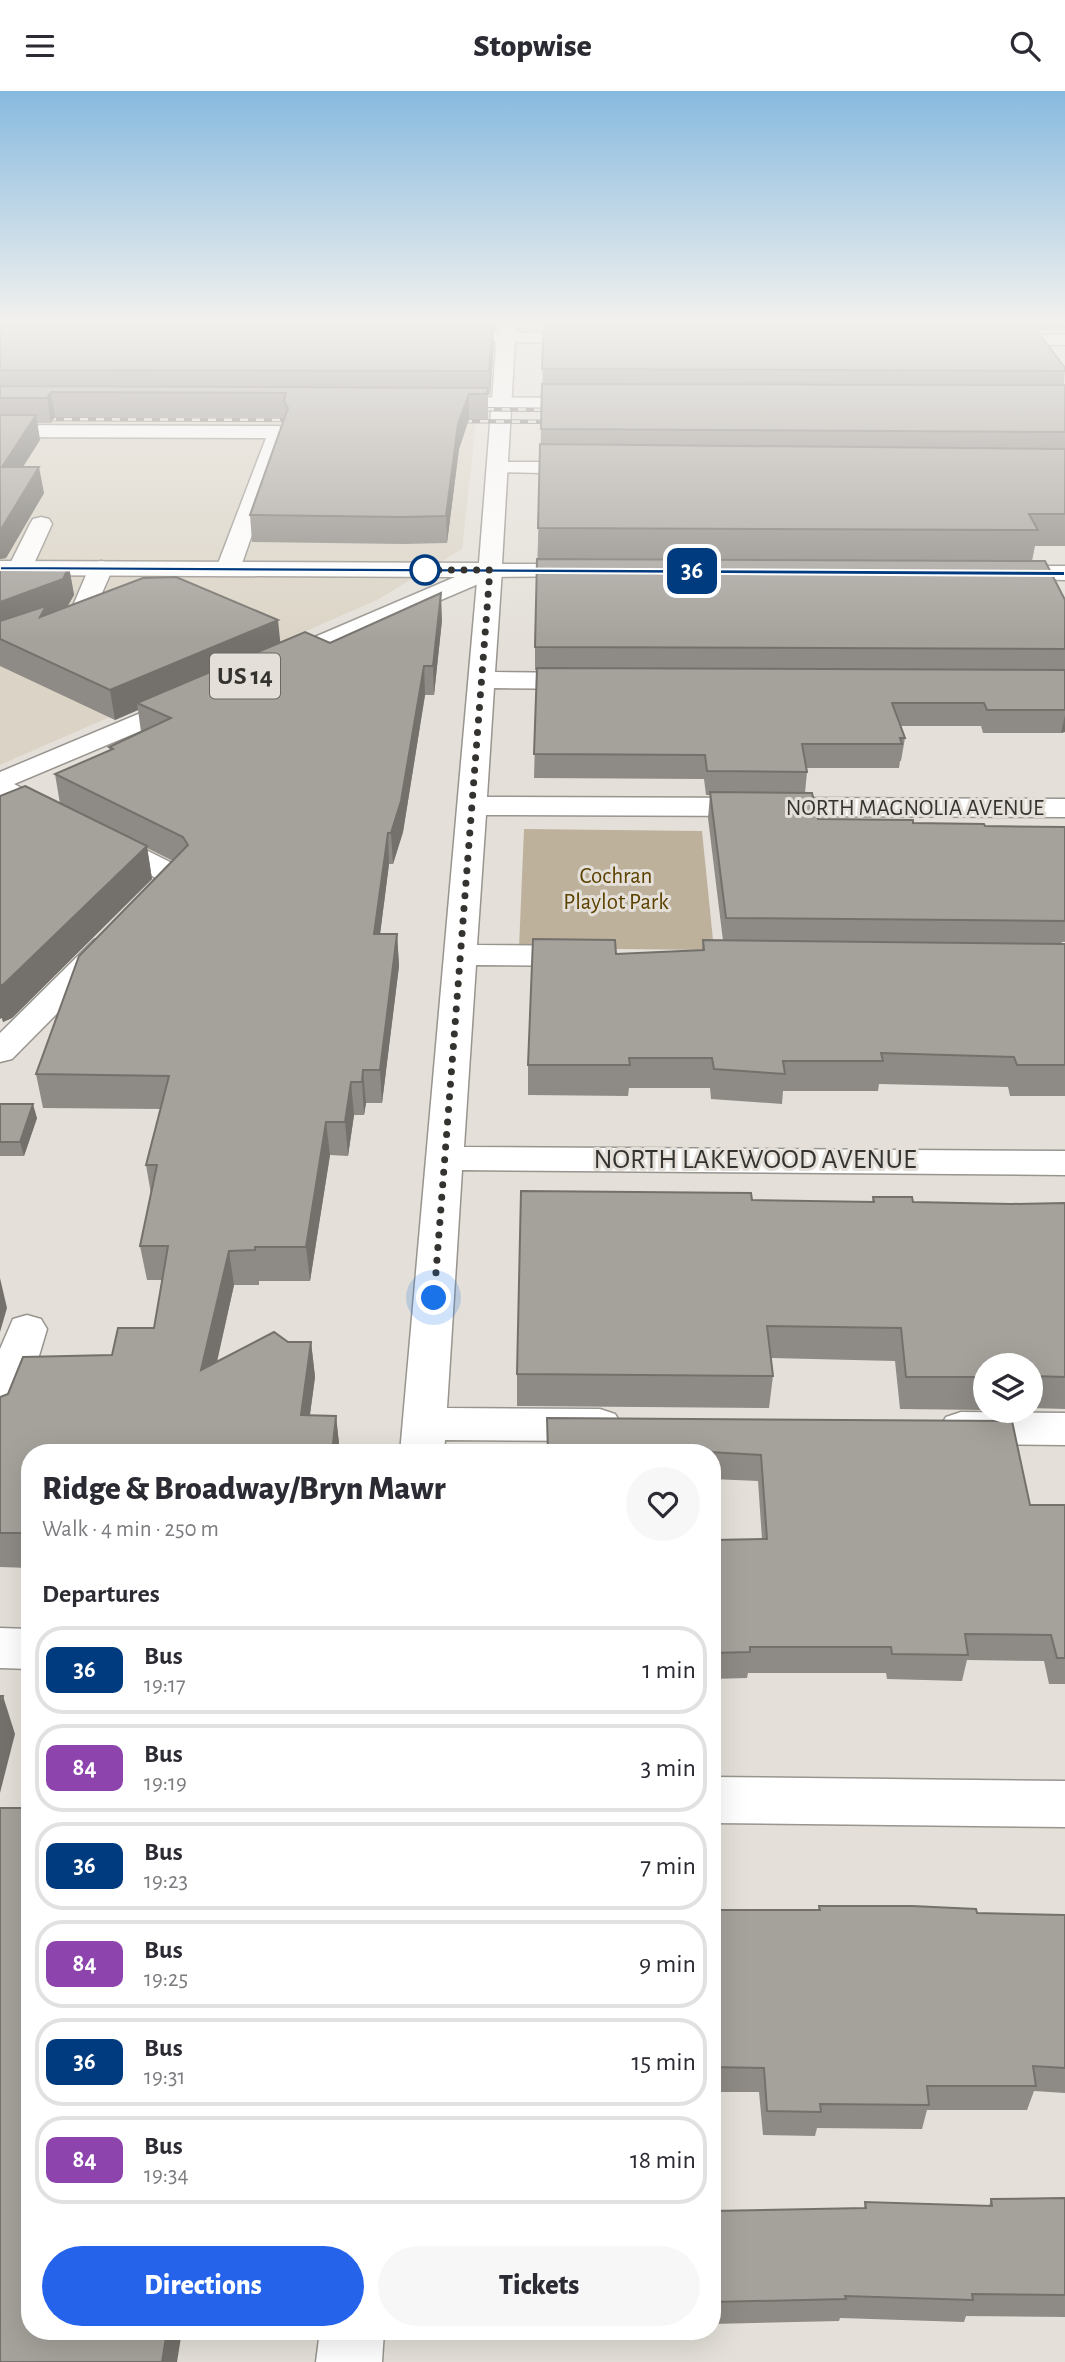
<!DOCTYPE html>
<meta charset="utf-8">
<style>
body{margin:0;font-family:"Alegreya Sans",sans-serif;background:#f7f7f7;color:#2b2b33;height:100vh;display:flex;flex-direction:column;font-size:26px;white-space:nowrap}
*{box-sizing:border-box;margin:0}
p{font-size:23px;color:#7c7c81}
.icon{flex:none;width:38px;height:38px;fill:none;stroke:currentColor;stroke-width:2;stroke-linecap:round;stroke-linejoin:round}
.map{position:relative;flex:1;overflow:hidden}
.side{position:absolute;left:21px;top:1353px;width:700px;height:896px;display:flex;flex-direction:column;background:#fff;border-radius:28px;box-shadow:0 7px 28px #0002}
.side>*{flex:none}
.badge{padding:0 14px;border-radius:10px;font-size:24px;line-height:46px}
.controls{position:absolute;left:973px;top:1262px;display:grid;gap:14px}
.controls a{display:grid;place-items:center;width:70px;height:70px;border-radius:50%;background:#fff;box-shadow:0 7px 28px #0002;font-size:35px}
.you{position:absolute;width:35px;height:35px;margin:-18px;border:5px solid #fff;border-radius:50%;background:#1a73e8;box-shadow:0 0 0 10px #1a73e833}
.map>.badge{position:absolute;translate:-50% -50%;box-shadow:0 0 0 4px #fff}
h2{padding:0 21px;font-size:26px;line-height:63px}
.round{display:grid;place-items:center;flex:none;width:74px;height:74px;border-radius:37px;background:#f7f7f7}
.summary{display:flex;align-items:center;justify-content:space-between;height:119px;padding:0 21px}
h1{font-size:33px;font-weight:800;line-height:52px}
.button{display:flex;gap:14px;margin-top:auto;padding:14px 21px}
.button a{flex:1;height:80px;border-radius:42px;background:#2563eb;color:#fff;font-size:28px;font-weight:800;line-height:80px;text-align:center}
.button a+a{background:#f7f7f7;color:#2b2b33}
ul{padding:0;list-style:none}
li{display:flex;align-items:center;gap:21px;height:88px;margin:0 14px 10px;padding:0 7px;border:4px solid #e1e1e2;border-radius:28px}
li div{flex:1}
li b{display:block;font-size:26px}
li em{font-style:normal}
li .badge{min-width:77px;font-weight:700;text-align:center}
header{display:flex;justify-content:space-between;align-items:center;height:91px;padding:0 21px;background:#fff;font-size:32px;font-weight:800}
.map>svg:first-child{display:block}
.built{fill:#dbd4c6}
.green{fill:#bdb19c}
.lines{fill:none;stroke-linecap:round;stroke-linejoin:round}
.minor-casing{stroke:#98948e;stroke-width:3}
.major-casing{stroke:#98948e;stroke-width:3}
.minor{fill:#fff;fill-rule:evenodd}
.major{fill:#fff;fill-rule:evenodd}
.rail-casing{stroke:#797671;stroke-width:4.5}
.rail{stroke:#e4e0d9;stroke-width:2.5;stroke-dasharray:8;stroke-linecap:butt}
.wall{fill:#8e8a85}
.shaded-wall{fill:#74716c}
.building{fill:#a5a19b;stroke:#74716c;stroke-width:2}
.line{fill:#003b80;stroke:#fff;stroke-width:2}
.walk{stroke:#353330;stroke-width:7;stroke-dasharray:0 12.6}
.stop-dot{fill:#fff;stroke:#003b80;stroke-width:3.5}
.labels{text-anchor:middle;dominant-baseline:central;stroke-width:6;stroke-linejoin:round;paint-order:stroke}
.far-street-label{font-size:23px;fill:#353330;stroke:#e4e0d9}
.far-park-label{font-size:23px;fill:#5c4200;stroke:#e4e0d9}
.shield{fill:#e4e0d9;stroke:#6a6763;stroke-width:2}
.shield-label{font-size:26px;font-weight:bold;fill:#353330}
.street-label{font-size:28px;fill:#353330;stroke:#e4e0d9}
</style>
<header><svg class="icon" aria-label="menu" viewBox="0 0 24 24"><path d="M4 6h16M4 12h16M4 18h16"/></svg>Stopwise<svg class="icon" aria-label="search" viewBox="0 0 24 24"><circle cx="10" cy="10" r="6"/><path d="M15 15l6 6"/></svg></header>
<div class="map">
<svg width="1065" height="2271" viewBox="0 0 1065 2271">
<rect width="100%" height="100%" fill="#e4e0d9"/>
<polygon class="built" points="487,232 462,458 377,509 0,674 0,311"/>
<polygon class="green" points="524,738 702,740 714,859 519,857"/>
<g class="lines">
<g class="minor-casing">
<g id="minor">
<polygon points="441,241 594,242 603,247 594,252 435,250 432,246 435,242"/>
<polygon points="990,243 1065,244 1065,254 984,252 981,248"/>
<polygon points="437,306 594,307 604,313 594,319 430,316 427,312"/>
<polygon points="0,334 278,335 285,337 288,341 240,478 236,483 220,483 216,478 266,347 0,346"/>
<polygon points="497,371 590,371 597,373 600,377 597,381 590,383 490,381 487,377 490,373"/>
<polygon points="41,426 49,428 52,433 32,477 28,482 12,482 8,477 30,433 33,428"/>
<polygon points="101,470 109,472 113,477 91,527 0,559 0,544 72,517 89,477 93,472"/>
<polygon points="490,472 498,474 502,479 495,581 588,582 597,585 601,590 597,595 588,598 494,597 487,706 1065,708 1065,726 486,724 477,854 583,855 594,858 599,865 594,872 583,875 476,874 464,1056 1065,1060 1065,1084 462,1079 447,1317 600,1318 615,1323 622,1334 615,1345 600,1350 445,1349 444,1362 400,1362 478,479 482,474"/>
<path d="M0,689l10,2 176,88 4,6c-13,19 -30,40 -54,35l-4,-7 24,-26 -156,-79z"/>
<polygon points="105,846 116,849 121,856 116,863 12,968 0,971 0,942 94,849"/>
<polygon points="27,1224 41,1228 47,1238 21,1325 15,1336 0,1341 0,1258 13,1228"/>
<polygon points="961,1321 1065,1322 1065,1354 961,1353 946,1348 939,1337 946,1326"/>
<polygon points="0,1537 30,1538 30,1578 0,1577"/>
<polygon points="712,1686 1065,1690 1065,1736 712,1732"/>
<polygon points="320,2240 384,2240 382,2271 316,2271"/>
</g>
</g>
<g class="major-casing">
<g id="major">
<polygon points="498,232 516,232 502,473 589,473 597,475 601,480 597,485 486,486 483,491 277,579 268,576 264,571 268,566 455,486 0,484 0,470 479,472"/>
<polygon points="1000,475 1065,475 1065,489 992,487 988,482 992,477"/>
<polygon points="186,603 195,605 199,611 195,617 0,699 0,681"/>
</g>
</g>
<use href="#minor" class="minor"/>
<use href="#major" class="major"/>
<g class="rail-casing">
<g id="rail">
<polyline points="470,318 561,319"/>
<polyline points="0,328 304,329"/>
<polyline points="448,330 560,331"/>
</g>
</g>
<use href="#rail" class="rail"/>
</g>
<g class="wall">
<polygon points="0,232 496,232 495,239 493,239 494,254 490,304 488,304 488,328 469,328 459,358 447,452 403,453 252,451 250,424 285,327 55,326 51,332 37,332 40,349 23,376 44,402 6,467 0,468"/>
<polygon points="517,232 525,232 522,239 518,239"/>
<polygon points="544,232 1065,232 1065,239 1037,239 1065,277 1064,294 1065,294 1065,455 1035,455 1032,470 1065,509 1065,641 1061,642 983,642 981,635 900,635 905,647 901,670 900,670 899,677 807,677 807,681 805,702 818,728 985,735 1065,736 1065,851 1062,851 1062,853 1065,853 1065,1005 1010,1005 1008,996 879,993 878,1000 783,1000 782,1013 711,1008 710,997 629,997 628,1005 528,1004 528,974 616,863 702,859 703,849 723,850 708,727 710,704 706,704 704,688 534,687 537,579 535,579 535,556"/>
<polygon points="0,476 69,476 74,504 67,516 280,552 330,552 442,529 434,604 425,604 403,741 393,773 389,773 380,843 397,843 399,875 382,1012 366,1012 364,1024 354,1024 348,1065 330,1064 310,1190 259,1190 259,1194 234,1194 217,1271 288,1251 311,1251 315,1286 310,1324 336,1325 340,1362 30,1362 30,1477 0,1476 0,1306 112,1264 154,1237 162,1189 147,1189 140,1155 151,1103 146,1074 161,1018 43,1017 36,983 173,770 147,757 152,788 12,927 3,931 2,927 60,713 55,683 110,659 109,656 141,641 138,619 115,629 0,575"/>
<polygon points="0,1013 37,1027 24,1065 0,1065"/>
<polygon points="873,1106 913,1111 1011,1113 1065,1112 1065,1318 1031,1317 1031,1274 985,1274 985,1319 900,1318 895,1270 771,1267 773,1285 769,1317 517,1315 517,1283 752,1109 872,1111"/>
<polygon points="547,1327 1012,1330 1030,1414 1065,1414 1065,1593 1049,1593 1044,1570 967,1569 962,1590 887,1588 886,1582 748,1582 747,1587 712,1588 712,1449 762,1448 758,1390 712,1388 712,1362 547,1362"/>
<polygon points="819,1815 977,1822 1065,1824 1065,2002 1034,2000 1027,2019 927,2019 922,2038 817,2037 815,2045 763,2044 759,2001 712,2001 712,1819 818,1819"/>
<polygon points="1065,2107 1065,2226 966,2225 964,2231 840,2227 839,2230 712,2233 712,2120 864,2117 865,2111 989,2115 991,2108"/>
</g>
<g class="shaded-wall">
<polygon points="493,232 494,254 490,304 489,280"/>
<polygon points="51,301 55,326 51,332 47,307"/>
<polygon points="469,303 469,328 459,358 447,452 446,425 458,333"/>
<polygon points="36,324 40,349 6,402 2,376"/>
<polygon points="39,376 44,402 6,467 0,468 0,440"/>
<polygon points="69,476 74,504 67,516 0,541 0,511"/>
<polygon points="441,502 442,529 434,604 433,575"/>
<polygon points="278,529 281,558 137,612 138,619 115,629 110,599"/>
<polygon points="424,575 425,604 403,741 393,773 391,742"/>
<polygon points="1065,624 1065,641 1061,642"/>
<polygon points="388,742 389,773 376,875 374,843"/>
<polygon points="147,755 152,788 12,927 3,931 2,927 0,928 0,895"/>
<polygon points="397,843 399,875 382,1012 380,979"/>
<polygon points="363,979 366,1012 364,1024 362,991"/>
<polygon points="351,991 354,1024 348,1065 345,1031"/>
<polygon points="33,1013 37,1027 24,1065 20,1051"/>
<polygon points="326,1031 330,1064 310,1190 306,1156"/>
<polygon points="229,1160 234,1194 207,1314 201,1279"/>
<polygon points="0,1187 7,1217 0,1241"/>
<polygon points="311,1251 315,1286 305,1359 301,1324"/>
<polygon points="336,1325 340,1362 332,1362"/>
<polygon points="3,1605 15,1643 0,1702 0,1617"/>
<polygon points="167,2240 182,2240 177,2271 162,2271"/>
</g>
<g class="building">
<polygon points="0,232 493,232 489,280 0,279"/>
<polygon points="544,232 1031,232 1065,277 1065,280 542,278"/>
<polygon points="542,293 1065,294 1065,341 541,338"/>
<polygon points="0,295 488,297 487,303 469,303 458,333 446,425 402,426 250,424 288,317 284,310 286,302 51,301 47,307 0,307"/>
<polygon points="0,324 36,324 2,376 39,376 0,440"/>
<polygon points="540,353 1065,358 1065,423 1029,423 1038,439 538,437"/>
<polygon points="537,468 1045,470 1065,509 1065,558 535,556"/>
<polygon points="0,476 69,476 63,488 0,511"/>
<polygon points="176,486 278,529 110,599 0,548 0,530 46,515 40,526 143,487"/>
<polygon points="441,502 433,575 424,575 401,710 391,742 388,742 374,843 397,843 380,979 363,979 362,991 351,991 345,1031 326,1031 306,1156 255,1156 255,1159 229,1160 201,1279 274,1241 288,1251 311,1251 301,1324 336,1325 332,1362 30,1362 30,1442 0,1442 0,1306 8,1303 23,1266 112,1264 118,1237 154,1237 168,1155 140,1155 157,1074 146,1074 169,985 36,983 79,865 188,754 183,746 55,683 113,658 109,656 171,627 137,612 305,541 330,552"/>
<polygon points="537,577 1065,579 1065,619 987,619 984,612 892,612 905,647 900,647 902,653 802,653 807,681 707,680 705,664 534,663"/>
<polygon points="25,695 147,755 4,893 0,895 0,705"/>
<polygon points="710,701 812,702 818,728 913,729 913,732 984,733 985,735 1065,736 1065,830 726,827"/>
<polygon points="533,848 615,849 616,863 704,859 703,849 1065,853 1065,974 1017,974 1014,966 881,962 883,970 783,970 785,983 714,978 712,967 629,967 630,974 528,974"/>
<polygon points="0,1013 33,1013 20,1051 0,1051"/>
<polygon points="521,1100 751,1102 752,1109 874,1111 873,1106 912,1106 913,1111 1011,1113 1065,1112 1065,1286 1031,1285 1031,1274 985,1274 985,1286 906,1286 901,1237 767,1235 773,1285 517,1283"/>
<polygon points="547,1327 1012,1330 1030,1414 1065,1414 1065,1567 1057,1567 1051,1544 965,1543 968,1564 892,1563 891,1556 750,1556 750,1561 712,1562 712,1449 767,1448 761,1364 605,1355 605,1362 548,1362"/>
<polygon points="0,1605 3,1605 0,1617"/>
<polygon points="0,1717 30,1717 30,2240 167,2240 162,2271 171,2271 0,2271"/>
<polygon points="819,1815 912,1815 976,1818 977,1822 1065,1824 1065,1977 1033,1975 1036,1995 927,1995 929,2014 820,2013 821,2021 767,2020 764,1977 712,1976 712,1819 820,1819"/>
<polygon points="1065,2107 1065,2204 972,2203 973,2209 845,2205 846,2208 712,2211 712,2120 866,2117 865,2111 992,2115 991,2108"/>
</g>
<linearGradient id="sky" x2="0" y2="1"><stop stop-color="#87badf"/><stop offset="0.42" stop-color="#f3f1ee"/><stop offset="1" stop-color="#f3f1ee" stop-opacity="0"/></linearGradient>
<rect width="1065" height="550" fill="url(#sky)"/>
<polygon class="line" points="0,475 1065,480 1065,485 0,479"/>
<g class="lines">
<polyline class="walk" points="425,479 413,479 490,479 434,1207"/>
</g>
<circle class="stop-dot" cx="425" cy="479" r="14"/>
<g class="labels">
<g class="far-street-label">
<text x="915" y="717">NORTH MAGNOLIA AVENUE</text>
</g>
<g class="far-park-label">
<text x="616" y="785">Cochran<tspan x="616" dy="26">Playlot Park</tspan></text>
</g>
<rect class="shield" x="210" y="562.5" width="70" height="45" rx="5"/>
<g class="shield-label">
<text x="245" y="585">US 14</text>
</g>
<g class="street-label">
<text x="755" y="1069">NORTH LAKEWOOD AVENUE</text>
</g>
</g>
</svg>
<div class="controls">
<a><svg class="icon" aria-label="layers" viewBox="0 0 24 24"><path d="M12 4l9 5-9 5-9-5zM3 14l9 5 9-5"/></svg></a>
</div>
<div class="you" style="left:434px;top:1207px"></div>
<b class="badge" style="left:692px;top:480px;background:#003b80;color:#fff">36</b>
<section class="side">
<div class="summary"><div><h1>Ridge &amp; Broadway/Bryn Mawr</h1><p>Walk · 4 min · 250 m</p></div><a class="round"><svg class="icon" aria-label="heart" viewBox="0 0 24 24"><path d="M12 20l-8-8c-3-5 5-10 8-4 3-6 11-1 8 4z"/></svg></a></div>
<h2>Departures</h2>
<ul>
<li><span class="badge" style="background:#003b80;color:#fff">36</span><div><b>Bus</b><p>19:17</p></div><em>1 min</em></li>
<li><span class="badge" style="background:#8e44ad;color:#fff">84</span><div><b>Bus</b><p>19:19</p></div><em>3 min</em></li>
<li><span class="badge" style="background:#003b80;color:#fff">36</span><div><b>Bus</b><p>19:23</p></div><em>7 min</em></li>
<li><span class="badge" style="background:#8e44ad;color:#fff">84</span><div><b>Bus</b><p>19:25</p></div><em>9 min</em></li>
<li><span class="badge" style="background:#003b80;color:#fff">36</span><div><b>Bus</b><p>19:31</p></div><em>15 min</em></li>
<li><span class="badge" style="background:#8e44ad;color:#fff">84</span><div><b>Bus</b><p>19:34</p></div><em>18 min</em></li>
</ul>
<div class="button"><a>Directions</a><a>Tickets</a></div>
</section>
</div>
